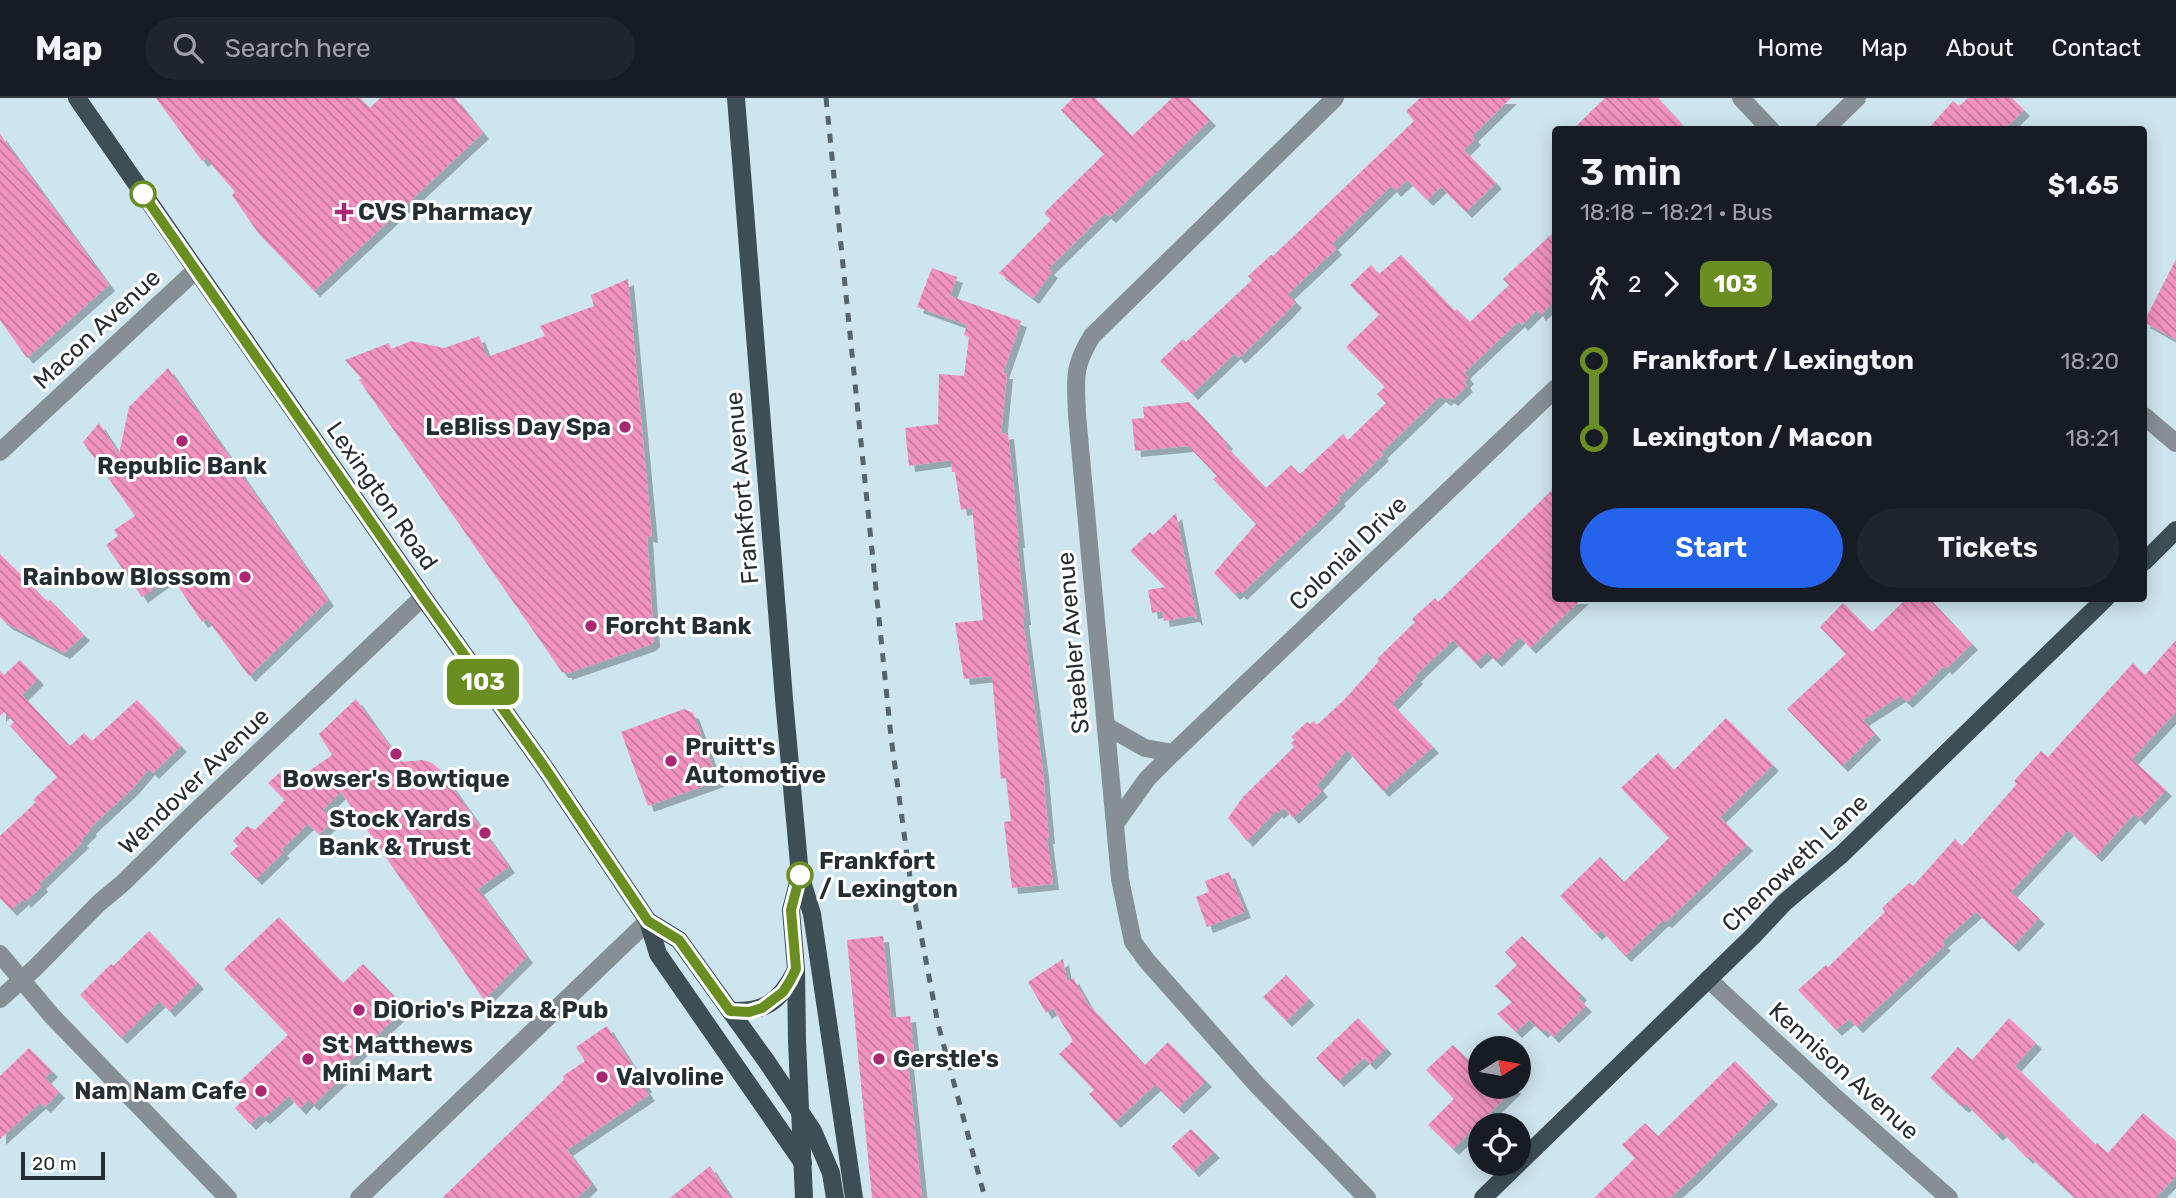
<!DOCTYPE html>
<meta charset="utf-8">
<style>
body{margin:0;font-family:Rubik,sans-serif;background:#20242c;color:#f1f3f6;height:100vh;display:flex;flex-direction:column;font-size:26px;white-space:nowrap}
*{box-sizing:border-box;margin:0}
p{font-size:23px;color:#9ea1a6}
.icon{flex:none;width:38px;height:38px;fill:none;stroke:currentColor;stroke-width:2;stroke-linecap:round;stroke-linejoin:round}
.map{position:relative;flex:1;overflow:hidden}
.side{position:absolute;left:1552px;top:28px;width:595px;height:476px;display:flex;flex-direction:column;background:#171b24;border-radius:7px;box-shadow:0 4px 18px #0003}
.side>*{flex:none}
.badge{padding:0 14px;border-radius:10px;font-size:24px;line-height:46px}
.needle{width:46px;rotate:79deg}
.controls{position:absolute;left:1468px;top:938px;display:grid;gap:14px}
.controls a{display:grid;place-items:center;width:63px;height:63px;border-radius:50%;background:#171b24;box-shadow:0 4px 18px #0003;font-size:35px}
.scale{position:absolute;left:21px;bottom:18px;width:84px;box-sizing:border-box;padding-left:7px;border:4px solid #252e32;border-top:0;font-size:19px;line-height:24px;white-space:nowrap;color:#252e32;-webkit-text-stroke:5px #fff;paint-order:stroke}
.map>.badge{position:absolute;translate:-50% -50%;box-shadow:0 0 0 4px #fff}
.legs{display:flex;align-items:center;gap:10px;height:77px;padding:0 28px;font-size:23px}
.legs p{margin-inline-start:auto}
.overview{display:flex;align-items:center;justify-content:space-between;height:119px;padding:0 28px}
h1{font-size:38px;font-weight:600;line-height:52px}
.action{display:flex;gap:14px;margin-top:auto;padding:14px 28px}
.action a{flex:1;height:80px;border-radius:42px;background:#2563eb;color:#fff;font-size:28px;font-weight:600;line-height:80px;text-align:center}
.action a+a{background:#20242c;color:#f1f3f6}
ul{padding:0 28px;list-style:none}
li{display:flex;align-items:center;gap:24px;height:77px;font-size:26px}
li i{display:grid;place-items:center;width:10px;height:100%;margin:0 9px;background:currentColor}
li i::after{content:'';width:18px;height:18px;margin:-9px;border:5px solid;border-radius:50%;background:#171b24}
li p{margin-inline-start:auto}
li:first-child i{background:linear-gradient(#0000 50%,currentColor 0)}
li:last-child i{background:linear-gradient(currentColor 50%,#0000 0)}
header{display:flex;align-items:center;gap:42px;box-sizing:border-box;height:98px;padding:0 35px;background:#171b24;border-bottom:2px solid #363941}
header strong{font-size:33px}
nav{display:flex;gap:38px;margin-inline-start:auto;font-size:24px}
.search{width:490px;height:63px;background:#20242c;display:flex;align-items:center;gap:18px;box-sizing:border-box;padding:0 24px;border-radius:38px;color:#9ea1a6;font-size:26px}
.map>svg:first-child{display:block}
.building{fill:url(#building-back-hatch);filter:url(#shadow)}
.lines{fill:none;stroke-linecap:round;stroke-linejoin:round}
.minor{stroke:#868f94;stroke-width:18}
.major{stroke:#3d4e55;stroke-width:18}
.rail{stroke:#57646a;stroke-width:5;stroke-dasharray:9 9;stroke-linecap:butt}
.line-1-casing{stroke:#fff;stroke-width:16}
.line-1{stroke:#6b8e23;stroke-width:10}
.stop-1-dot{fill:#fff;stroke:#6b8e23;stroke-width:3.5}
.poi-dot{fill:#aa2772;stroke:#fff;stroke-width:2.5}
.labels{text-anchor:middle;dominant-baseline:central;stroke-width:6;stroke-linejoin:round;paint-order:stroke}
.poi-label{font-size:24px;font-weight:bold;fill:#252e32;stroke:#fff;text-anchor:start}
.street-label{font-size:24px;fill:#252e32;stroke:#fff}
.stop-label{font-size:24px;font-weight:bold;fill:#252e32;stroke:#fff;text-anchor:start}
</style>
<header>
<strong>Map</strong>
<div class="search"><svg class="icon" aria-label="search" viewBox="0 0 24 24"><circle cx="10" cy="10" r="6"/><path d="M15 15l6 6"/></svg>Search here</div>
<nav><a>Home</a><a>Map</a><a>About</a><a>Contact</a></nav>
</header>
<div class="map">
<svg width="2176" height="1100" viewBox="0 0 2176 1100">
<defs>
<pattern id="building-back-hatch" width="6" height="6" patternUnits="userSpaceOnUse" patternTransform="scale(1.75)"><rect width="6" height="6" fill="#f292bf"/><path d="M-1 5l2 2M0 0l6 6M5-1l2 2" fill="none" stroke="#c4789c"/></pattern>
<filter id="shadow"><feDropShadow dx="6" dy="6" stdDeviation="0" flood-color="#0004"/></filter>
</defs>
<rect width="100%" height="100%" fill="#cde5ef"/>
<g class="building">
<polygon points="156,0 360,0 370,10 380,0 455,0 483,35 314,193 259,136 232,97 235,94 206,60 202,63"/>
<polygon points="1073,0 1095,0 1132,38 1172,0 1189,0 1210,22 1110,119 1105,115 1048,171 1052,174 1033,200 999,175 1051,122 1044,115 1104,56 1061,12"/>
<polygon points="1420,0 1511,0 1472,38 1475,41 1464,52 1496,85 1466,114 1441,89 1427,102 1407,82 1395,93 1391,88 1332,146 1336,151 1288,196 1296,204 1286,215 1239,260 1235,255 1192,296 1160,263 1183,241 1186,244 1252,182 1248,178 1271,157 1273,158 1414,23 1406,13"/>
<polygon points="1605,0 1658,0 1687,32 1572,32"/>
<polygon points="1968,0 2012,0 2024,12 2004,32 1927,32 1953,3 1959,8"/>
<polygon points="0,36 109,187 27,260 0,222"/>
<polygon points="1556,132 1556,202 1540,217 1537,212 1522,227 1519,223 1464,275 1468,280 1464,284 1467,288 1452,302 1448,299 1445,302 1440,298 1381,355 1383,357 1338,400 1340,402 1324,418 1241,496 1238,493 1234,496 1214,475 1256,426 1213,381 1217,378 1188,348 1135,353 1132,321 1144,320 1143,309 1189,304 1227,345 1225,347 1266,390 1291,367 1300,376 1343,336 1348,342 1386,305 1377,296 1385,289 1346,249 1379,217 1350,187 1371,167 1379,176 1401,157 1455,213 1457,211 1470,224 1509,187 1503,181"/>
<polygon points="2176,161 2176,242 2144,224"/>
<polygon points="932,170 957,179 950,198 1021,223 1003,275 1007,275 1001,336 1008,335 1019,444 1017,444 1025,521 1023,521 1043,674 1049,740 1047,740 1053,786 1012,790 1004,724 1011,723 1006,680 1001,681 992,578 964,581 955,525 983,522 972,410 961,412 955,374 952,374 951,362 909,368 905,330 938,326 939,276 964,278 969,239 964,237 967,227 917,209"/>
<polygon points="628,181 652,439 647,438 654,543 650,547 566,576 566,574 562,574 359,282 362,281 345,262 389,245 391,251 411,243 444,250 479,238 487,259 545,238 540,228 594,208 591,197"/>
<polygon points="168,270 328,502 249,578 207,521 202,524 171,478 142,499 106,447 118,438 114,432 135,418 83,344 99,325 119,356 129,309"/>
<polygon points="1556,388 1556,500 1583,500 1530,550 1520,539 1496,563 1487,554 1475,565 1453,542 1415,578 1417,580 1392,606 1433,649 1383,693 1347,652 1317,687 1322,693 1293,720 1284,710 1278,715 1276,713 1247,743 1228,720 1243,699 1294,649 1291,645 1295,642 1291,639 1307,624 1310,626 1314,623 1317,627 1344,602 1379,563 1377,561 1415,524 1412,521 1435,500 1438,504"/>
<polygon points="1176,415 1191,492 1197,522 1193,518 1164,523 1162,513 1152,515 1148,492 1165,489 1130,453 1150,434 1153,437"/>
<polygon points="0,456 48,504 50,502 84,537 64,555 6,525 0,519"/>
<polygon points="1907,500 1929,500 1972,546 1946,571 1944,568 1907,604 1900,598 1863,622 1875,636 1842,668 1787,611 1846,556 1820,529 1843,505 1872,534"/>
<polygon points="2176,542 2176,614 2132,661 2166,692 2139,721 2134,716 2096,758 2068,732 2011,794 2039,820 2013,848 1976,814 1942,844 1945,847 1857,929 1849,921 1836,932 1798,892 1826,867 1828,869 1885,814 1882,810 1909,785 1913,788 1955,741 1962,748 2017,686 2014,683 2041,653 2048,659 2133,565 2145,577"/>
<polygon points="20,562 38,581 22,597 70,648 84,635 92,643 137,602 181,648 153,675 149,671 133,690 90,730 91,732 81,742 83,744 40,785 42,788 25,804 23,801 11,812 0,800 0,738 36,704 33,702 57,679 10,628 14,624 4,614 0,618 0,573 4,577"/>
<polygon points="356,601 401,664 423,662 432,665 440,672 509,769 478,791 527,859 484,902 341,694 323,712 333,723 319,736 308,726 281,752 284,754 256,781 230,755 238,748 233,743 241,734 247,728 255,732 285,702 268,685 284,671 295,683 332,657 319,636"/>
<polygon points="684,611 693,615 718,683 648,708 621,634"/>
<polygon points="1726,620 1773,667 1720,719 1747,747 1666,824 1663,822 1625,858 1601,832 1596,836 1560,798 1600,759 1624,784 1669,740 1621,690 1658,655 1674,672"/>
<polygon points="1229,774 1245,814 1207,829 1196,799 1209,794 1205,783"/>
<polygon points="279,819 343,885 363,866 406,910 348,965 353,969 313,1007 308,1002 300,1011 289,998 264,1020 260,1017 250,1026 235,1010 244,1001 234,989 288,937 224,871"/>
<polygon points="149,833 198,885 169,913 160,903 121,940 80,897 111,866 113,868"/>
<polygon points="883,838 891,920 910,918 915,964 908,965 922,1100 872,1100 847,842"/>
<polygon points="1522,838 1581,896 1578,900 1586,908 1553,939 1545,931 1542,934 1529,922 1516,934 1497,916 1512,904 1495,888 1517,867 1505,854"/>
<polygon points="1063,861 1067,883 1073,880 1088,906 1145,967 1168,944 1206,983 1178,1010 1155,987 1115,1024 1089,996 1094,992 1059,956 1073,943 1053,910 1046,915 1028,884"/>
<polygon points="1286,877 1309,901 1286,923 1263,899"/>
<polygon points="1358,920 1386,950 1370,966 1364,960 1338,983 1316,960"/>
<polygon points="2009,920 2036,945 2015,968 2096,1047 2097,1045 2108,1055 2143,1015 2176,1043 2176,1078 2155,1100 2075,1100 2029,1058 2027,1060 2001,1033 1997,1037 1966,1006 1963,1009 1930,980 1958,949 1972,962"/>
<polygon points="607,928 646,988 644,990 649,997 567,1052 592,1086 577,1100 442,1100 564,982 563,978 585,963 576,949"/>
<polygon points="1453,947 1480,973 1480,989 1516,989 1453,1051 1428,1027 1454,1001 1426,972"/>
<polygon points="29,950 52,973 45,980 59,994 45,1009 40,1005 0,1041 0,978"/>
<polygon points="1735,963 1772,1001 1694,1078 1670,1100 1594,1100 1635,1060 1622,1047 1645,1025 1658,1038"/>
<polygon points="1191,1031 1214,1054 1193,1073 1171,1049"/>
<polygon points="710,1068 731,1100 670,1100"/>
</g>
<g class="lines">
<g class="minor">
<path d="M1335,0l-243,238c-20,33 -16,42 -15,79l43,464 13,63 14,19 110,124 110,113"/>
<polyline points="1741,0 1771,32"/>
<polyline points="1824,32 1857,0"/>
<polyline points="2144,318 2176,345"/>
<polyline points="0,354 196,172"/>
<polyline points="1106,628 1145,650 1173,655"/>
<polyline points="1115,726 1147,681 1173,655 1556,290"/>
<polyline points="0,856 52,918 228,1100"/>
<polyline points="1708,881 1836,1000 1949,1100"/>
<polyline points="0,901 35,870 99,805 123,785 191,718 423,499"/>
<polyline points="359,1100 648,823"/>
</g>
<g class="major">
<polyline points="77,0 423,499 543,667 648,823 658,856 803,1065"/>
<polyline points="736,0 784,601 800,777 812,816 854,1100"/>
<polyline points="2144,464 2176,432"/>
<polyline points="800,777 791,812 796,871 797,943 804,1100"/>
<polyline points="648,823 679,842 767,964 813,1033 831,1075 835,1100"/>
<path d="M730,913c34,1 49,-8 65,-39"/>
<polyline points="1519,1065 1753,838 1785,804 1841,757 2106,500"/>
<polyline points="1483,1100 1518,1066"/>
</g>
<polyline class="rail" points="826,0 891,639 910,779 938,926 985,1100"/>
</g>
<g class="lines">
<g class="line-1-casing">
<polyline id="line-1" points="143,96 423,499 543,667 648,823 679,842 730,913 749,914 762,910 783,894 790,883 796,871 791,812 800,777"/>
</g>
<use href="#line-1" class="line-1"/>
</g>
<g class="stop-1-dot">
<circle cx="143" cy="96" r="12"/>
<circle cx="800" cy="777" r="12"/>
</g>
<g class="poi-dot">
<path d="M340.5 103.5h7v7h7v7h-7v7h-7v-7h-7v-7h7z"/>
<circle cx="625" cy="329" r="7"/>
<circle cx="182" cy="343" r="7"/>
<circle cx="245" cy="479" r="7"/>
<circle cx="591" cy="528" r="7"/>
<circle cx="396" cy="656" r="7"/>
<circle cx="671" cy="663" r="7"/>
<circle cx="485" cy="735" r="7"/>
<circle cx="359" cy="912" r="7"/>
<circle cx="308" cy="961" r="7"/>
<circle cx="879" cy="961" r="7"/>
<circle cx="602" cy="979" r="7"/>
<circle cx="261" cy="993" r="7"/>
</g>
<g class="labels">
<g class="poi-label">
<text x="358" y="114">CVS Pharmacy</text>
<text x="611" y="329" text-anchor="end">LeBliss Day Spa</text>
<text x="182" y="368" text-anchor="middle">Republic Bank</text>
<text x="231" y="479" text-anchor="end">Rainbow Blossom</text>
<text x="605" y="528">Forcht Bank</text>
<text x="685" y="649">Pruitt's<tspan x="685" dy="28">Automotive</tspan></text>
<text x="396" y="681" text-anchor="middle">Bowser's Bowtique</text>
<text x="471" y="721" text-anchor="end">Stock Yards<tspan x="471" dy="28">Bank &amp; Trust</tspan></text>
<text x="373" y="912">DiOrio's Pizza &amp; Pub</text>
<text x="322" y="947">St Matthews<tspan x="322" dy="28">Mini Mart</tspan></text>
<text x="893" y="961">Gerstle's</text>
<text x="616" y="979">Valvoline</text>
<text x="247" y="993" text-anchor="end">Nam Nam Cafe</text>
</g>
<g class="street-label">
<text transform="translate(97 231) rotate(-43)">Macon Avenue</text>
<text transform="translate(742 390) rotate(-95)">Frankfort Avenue</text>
<text transform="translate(382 398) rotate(55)">Lexington Road</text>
<text transform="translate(1348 455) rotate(-44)">Colonial Drive</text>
<text transform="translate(1073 545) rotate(-95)">Staebler Avenue</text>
<text transform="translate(194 683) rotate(-44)">Wendover Avenue</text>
<text transform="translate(1795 765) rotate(-43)">Chenoweth Lane</text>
<text transform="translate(1844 973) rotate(42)">Kennison Avenue</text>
</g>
<g class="stop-label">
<text x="819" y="763">Frankfort<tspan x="819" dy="28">/ Lexington</tspan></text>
</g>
</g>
</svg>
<div class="controls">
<a><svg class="needle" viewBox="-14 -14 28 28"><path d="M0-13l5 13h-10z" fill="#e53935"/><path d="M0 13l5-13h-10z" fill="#9ea1a6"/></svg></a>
<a><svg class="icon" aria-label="locate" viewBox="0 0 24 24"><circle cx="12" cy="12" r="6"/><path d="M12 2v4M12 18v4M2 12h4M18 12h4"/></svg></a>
</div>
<div class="scale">20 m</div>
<b class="badge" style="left:483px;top:584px;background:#6b8e23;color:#fff">103</b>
<section class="side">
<div class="overview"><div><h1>3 min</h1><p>18:18 – 18:21 · Bus</p></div><b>$1.65</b></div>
<div class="legs"><svg class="icon" aria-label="walk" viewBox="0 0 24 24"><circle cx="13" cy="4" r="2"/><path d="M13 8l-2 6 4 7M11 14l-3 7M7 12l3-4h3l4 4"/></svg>2<svg class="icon" aria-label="forward" viewBox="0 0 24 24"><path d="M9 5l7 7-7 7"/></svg><b class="badge" style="background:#6b8e23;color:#fff">103</b></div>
<ul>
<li><i style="color:#6b8e23"></i><b>Frankfort / Lexington</b><p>18:20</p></li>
<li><i style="color:#6b8e23"></i><b>Lexington / Macon</b><p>18:21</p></li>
</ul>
<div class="action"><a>Start</a><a>Tickets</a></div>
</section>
</div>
